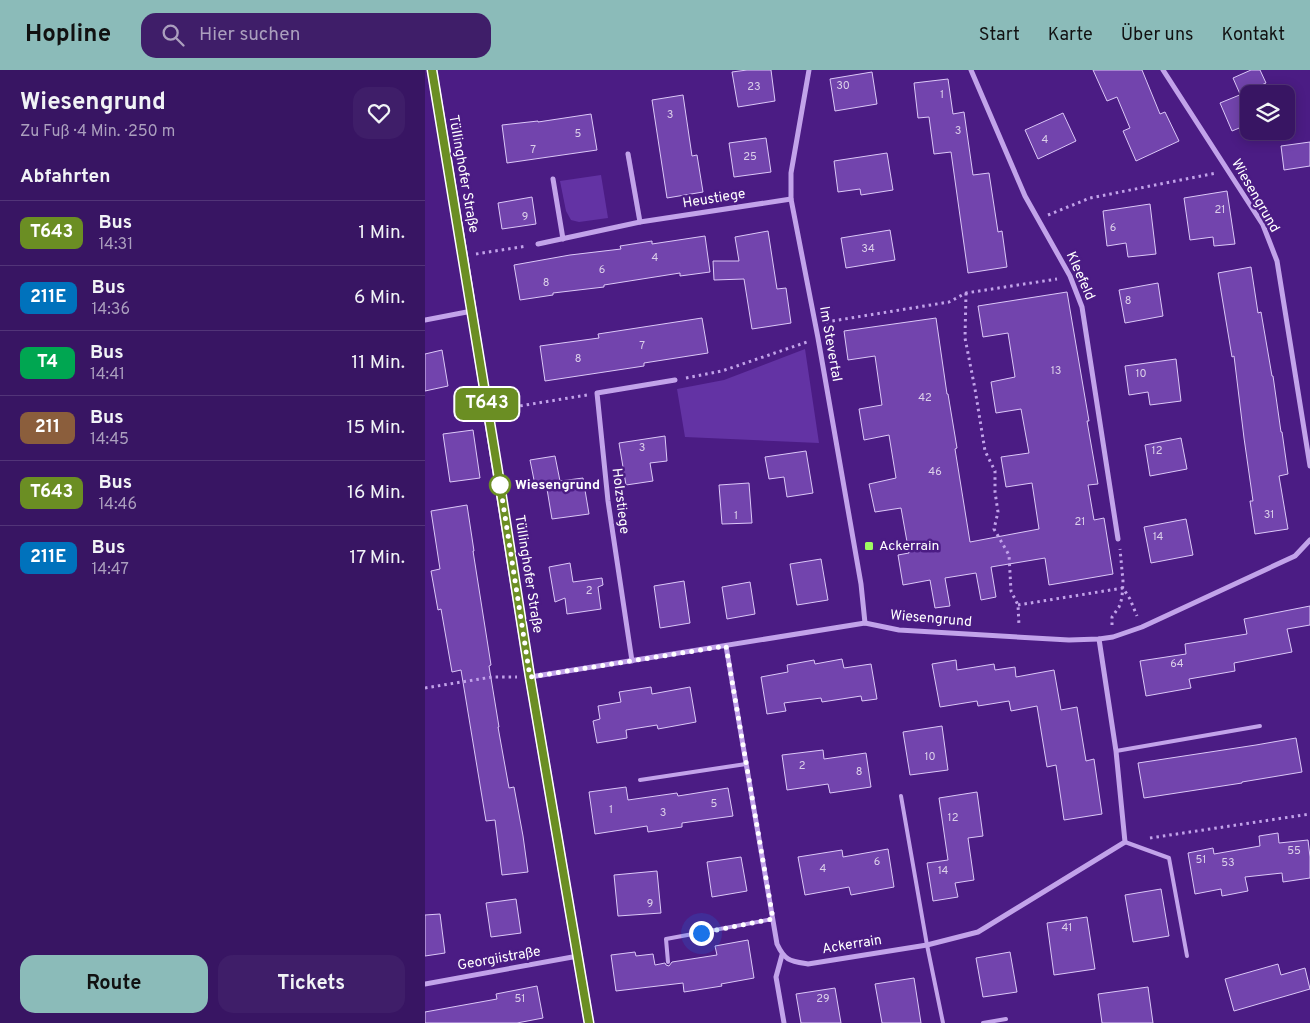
<!DOCTYPE html>
<html lang="de">
<meta charset="utf-8">
<style>
body{margin:0;font-family:Overpass,sans-serif;background:#3f1e69;color:#f1f3f6;height:100vh;display:flex;flex-direction:column;font-size:19px;white-space:nowrap}
*{box-sizing:border-box;margin:0}
p{font-size:16px;color:#ab9fbe}
.icon{flex:none;width:28px;height:28px;fill:none;stroke:currentColor;stroke-width:2;stroke-linecap:round;stroke-linejoin:round}
.map{position:relative;flex:1;overflow:hidden}
.drawer{display:flex;flex-direction:column;background:#381563;width:425px}
.drawer>*{flex:none}
.badge{padding:0 10px;border-radius:8px;font-size:18px;line-height:32px}
.controls{position:absolute;left:815px;top:15px;display:grid;gap:10px}
.controls a{display:grid;place-items:center;width:55px;height:55px;border-radius:10px;background:#381563;box-shadow:0 2px 12px #0003,0 0 0 1px #523478;font-size:25px}
.you{position:absolute;width:25px;height:25px;margin:-12px;border:4px solid #fff;border-radius:50%;background:#1a73e8;box-shadow:0 0 0 8px #1a73e833}
.map>.badge{position:absolute;translate:-50% -50%;box-shadow:0 0 0 2px #fff}
h2{padding:0 20px;font-size:19px;line-height:45px}
.round{display:grid;place-items:center;flex:none;width:52px;height:52px;border-radius:15px;background:#3f1e69}
.headline{display:flex;align-items:center;justify-content:space-between;height:85px;padding:0 20px}
h1{font-size:24px;font-weight:700;line-height:38px}
.cta{display:flex;gap:10px;margin-top:auto;padding:10px 20px}
.cta a{flex:1;height:58px;border-radius:15px;background:#8bbbb9;color:#111;font-size:20px;font-weight:700;line-height:58px;text-align:center}
.cta a+a{background:#3f1e69;color:#f1f3f6}
ul{padding:0;list-style:none}
li{display:flex;align-items:center;gap:15px;height:65px;padding:0 20px;border-top:1px solid #523478}
li div{flex:1}
li b{display:block;font-size:19px}
li em{font-style:normal}
li .badge{min-width:55px;font-weight:700;text-align:center}
header{display:flex;align-items:center;gap:30px;box-sizing:border-box;height:70px;padding:0 25px;background:#8bbbb9;color:#111}
header strong{font-size:24px}
nav{display:flex;gap:28px;margin-inline-start:auto;font-size:18px}
.search{width:350px;height:45px;background:#3f1e69;display:flex;align-items:center;gap:12px;box-sizing:border-box;padding:0 18px;border-radius:15px;color:#ab9fbe;font-size:19px}
main{display:flex;flex:1;min-height:0}
.map>svg:first-child{display:block}
.green{fill:#6333a4}
.building{fill:#7244ad;stroke:#dcc8f8}
.lines{fill:none;stroke-linecap:round;stroke-linejoin:round}
.path{stroke:#c2a3ea;stroke-width:3;stroke-dasharray:2.5 4;stroke-linecap:butt}
.lane{stroke:#c2a3ea;stroke-width:4}
.street{stroke:#c2a3ea;stroke-width:5}
.secondary{stroke:#e1cff8;stroke-width:10}
.line-casing{stroke:#fff;stroke-width:11}
.line{stroke:#6b8e23;stroke-width:8}
.walk{stroke:#fff;stroke-width:5;stroke-dasharray:0 9}
.stop-dot{fill:#fff;stroke:#6b8e23;stroke-width:2.5}
.poi-dot{fill:#9ffb61;stroke:#4b1c84;stroke-width:2}
.labels{text-anchor:middle;dominant-baseline:central;stroke-width:5;stroke-linejoin:round;paint-order:stroke}
.number-label{font-size:11px;fill:#dcd0ea}
.street-label{font-size:14px;fill:#fff;stroke:#4b1c84}
.stop-label{font-size:14px;font-weight:bold;fill:#fff;stroke:#4b1c84;text-anchor:start}
.poi-label{font-size:14px;fill:#fff;stroke:#4b1c84;text-anchor:start}
</style>
<header>
<strong>Hopline</strong>
<div class="search"><svg class="icon" aria-label="search" viewBox="0 0 24 24"><circle cx="10" cy="10" r="6"/><path d="M15 15l6 6"/></svg>Hier suchen</div>
<nav><a>Start</a><a>Karte</a><a>Über uns</a><a>Kontakt</a></nav>
</header>
<main>
<section class="drawer">
<div class="headline"><div><h1>Wiesengrund</h1><p>Zu Fuß · 4 Min. · 250 m</p></div><a class="round"><svg class="icon" aria-label="heart" viewBox="0 0 24 24"><path d="M12 20l-8-8c-3-5 5-10 8-4 3-6 11-1 8 4z"/></svg></a></div>
<h2>Abfahrten</h2>
<ul>
<li><span class="badge" style="background:#6b8e23;color:#fff">T643</span><div><b>Bus</b><p>14:31</p></div><em>1 Min.</em></li>
<li><span class="badge" style="background:#0072bc;color:#fff">211E</span><div><b>Bus</b><p>14:36</p></div><em>6 Min.</em></li>
<li><span class="badge" style="background:#00a651;color:#fff">T4</span><div><b>Bus</b><p>14:41</p></div><em>11 Min.</em></li>
<li><span class="badge" style="background:#8b5e3c;color:#fff">211</span><div><b>Bus</b><p>14:45</p></div><em>15 Min.</em></li>
<li><span class="badge" style="background:#6b8e23;color:#fff">T643</span><div><b>Bus</b><p>14:46</p></div><em>16 Min.</em></li>
<li><span class="badge" style="background:#0072bc;color:#fff">211E</span><div><b>Bus</b><p>14:47</p></div><em>17 Min.</em></li>
</ul>
<div class="cta"><a>Route</a><a>Tickets</a></div>
</section>
<div class="map">
<svg width="885" height="953" viewBox="0 0 885 953">
<rect width="100%" height="100%" fill="#4b1c84"/>
<g class="green">
<polygon points="176,105 183,148 154,152 146,150 141,141 135,111"/>
<polygon points="380,279 394,373 260,367 252,319 299,310"/>
</g>
<g class="building">
<polygon points="322,0 346,0 350,31 313,37 307,2"/>
<polygon points="668,0 717,0 735,44 740,42 754,71 711,91 698,61 705,58 692,27 682,31"/>
<polygon points="826,0 835,0 841,13 832,17 835,24 824,24 824,54 807,61 795,33 817,24 815,24 808,8"/>
<polygon points="447,2 452,34 410,41 405,9"/>
<polygon points="523,9 528,44 539,42 548,105 564,103 573,162 577,161 582,197 543,203 526,82 509,84 504,47 493,48 489,13"/>
<polygon points="258,25 267,86 272,85 278,122 242,128 227,30"/>
<polygon points="638,43 651,71 613,89 600,60"/>
<polygon points="166,44 172,80 82,93 77,55 113,51 113,52"/>
<polygon points="341,68 346,102 309,107 304,73"/>
<polygon points="885,72 885,96 859,100 856,76"/>
<polygon points="462,83 468,120 436,125 435,119 413,122 409,91"/>
<polygon points="802,121 810,174 789,176 788,167 765,170 759,128"/>
<polygon points="107,127 111,154 77,159 73,133"/>
<polygon points="725,134 731,184 703,187 701,173 682,176 678,141"/>
<polygon points="465,160 470,190 421,198 416,168"/>
<polygon points="343,161 352,219 361,218 366,253 327,259 319,209 289,210 288,191 314,191 310,167"/>
<polygon points="280,166 285,202 255,206 255,203 179,215 179,217 128,223 128,225 95,230 89,195 145,185 196,179 195,176 227,171 227,174"/>
<polygon points="826,197 833,243 836,242 847,306 848,306 856,362 857,362 863,404 854,406 863,459 830,464 825,431 828,431 819,368 809,286 807,287 793,203"/>
<polygon points="733,213 738,246 700,253 694,220"/>
<polygon points="642,222 664,351 662,351 673,414 663,415 669,450 679,448 688,504 624,515 620,488 566,497 571,527 556,530 551,503 520,508 525,536 510,538 505,510 478,515 473,485 484,483 476,438 450,442 444,414 471,408 464,365 439,370 434,339 457,335 450,286 423,290 419,261 511,248 522,324 523,324 532,378 530,379 545,472 614,459 607,413 581,417 576,387 604,383 596,339 571,343 566,312 590,307 583,263 558,267 553,236"/>
<polygon points="277,248 283,283 219,293 219,296 120,311 115,276 174,268 173,264"/>
<polygon points="17,280 23,316 0,321 0,284"/>
<polygon points="751,289 756,331 725,335 723,322 704,325 700,296"/>
<polygon points="48,360 55,408 25,412 18,364"/>
<polygon points="240,366 242,391 225,393 228,411 201,415 194,373"/>
<polygon points="756,368 762,399 725,406 720,375"/>
<polygon points="381,381 388,423 362,427 359,407 344,409 340,387"/>
<polygon points="130,386 135,411 158,408 164,444 127,449 121,413 110,415 105,390"/>
<polygon points="324,413 327,453 297,454 294,415"/>
<polygon points="42,435 49,481 48,481 66,595 64,596 74,657 73,657 84,718 89,717 98,766 103,802 77,805 70,750 61,751 36,600 27,602 16,539 13,540 6,501 15,499 6,441"/>
<polygon points="761,449 768,485 726,493 719,457"/>
<polygon points="396,489 403,530 372,535 365,494"/>
<polygon points="145,493 148,512 177,508 178,515 173,517 176,539 142,544 140,528 130,532 124,497"/>
<polygon points="259,511 265,553 235,558 229,516"/>
<polygon points="325,512 330,544 302,549 297,517"/>
<polygon points="885,536 885,555 862,559 867,582 809,593 810,601 764,609 766,618 721,626 715,591 761,584 760,574 822,564 819,549"/>
<polygon points="417,589 419,598 446,594 452,629 437,631 436,626 397,632 396,628 359,633 361,641 342,644 336,607 363,602 362,595 389,590 390,594"/>
<polygon points="531,590 532,600 569,594 570,600 590,597 591,607 629,600 636,640 652,637 661,691 669,689 677,744 639,750 631,695 622,697 612,636 586,641 584,631 553,636 552,631 515,637 507,594"/>
<polygon points="226,617 227,624 265,617 271,652 233,659 232,655 201,660 202,668 172,673 168,651 175,649 173,636 196,632 194,622"/>
<polygon points="517,656 523,700 485,705 478,662"/>
<polygon points="871,668 877,702 817,712 817,713 719,728 713,693 831,675"/>
<polygon points="398,680 399,689 441,683 446,717 405,723 403,714 362,720 357,685"/>
<polygon points="201,717 203,730 252,723 253,726 303,718 308,746 257,753 257,757 223,762 222,756 170,764 164,722"/>
<polygon points="552,722 558,766 543,768 549,810 530,813 533,827 508,831 502,793 523,790 514,728"/>
<polygon points="853,763 854,773 883,770 885,787 885,808 858,812 857,803 820,807 823,821 797,826 796,819 770,824 763,783 788,778 789,784 835,776 834,766"/>
<polygon points="463,779 469,817 426,825 424,817 380,825 373,787 417,780 418,787"/>
<polygon points="316,787 322,821 287,827 282,792"/>
<polygon points="232,801 236,843 193,846 189,805"/>
<polygon points="736,819 744,866 708,872 700,825"/>
<polygon points="91,829 96,863 66,867 61,833"/>
<polygon points="15,844 20,883 0,886 0,845"/>
<polygon points="662,847 670,899 629,905 622,853"/>
<polygon points="323,870 329,908 296,914 297,916 259,922 258,913 191,921 186,885 210,882 211,886 228,884 230,895 240,893 241,895 244,896 247,892 292,885 290,876"/>
<polygon points="585,882 592,922 558,927 551,888"/>
<polygon points="853,894 856,905 880,898 885,919 809,941 800,909"/>
<polygon points="489,908 496,953 457,953 450,914"/>
<polygon points="112,916 118,948 92,953 0,953 0,942 72,929 71,924"/>
<polygon points="723,917 728,953 677,953 673,924"/>
<polygon points="410,918 416,953 376,953 371,924"/>
</g>
<g class="lines">
<g class="path">
<polyline points="623,145 665,128 791,103"/>
<polyline points="51,184 102,176"/>
<polyline points="541,223 540,268 550,319 560,381 570,401 570,422 573,442 569,459 584,485 586,521 593,535 594,556"/>
<polyline points="401,252 524,232 541,223 632,209"/>
<polyline points="261,308 297,301 382,272"/>
<polyline points="76,339 162,325"/>
<polyline points="593,535 698,518 705,529 712,546"/>
<polyline points="687,555 687,547 694,537 697,528 698,511 695,479"/>
<polyline points="0,618 67,607 92,607"/>
<polyline points="725,768 885,744"/>
</g>
<g class="lane">
<polyline points="691,681 835,656"/>
<polyline points="215,710 321,694"/>
<polyline points="476,726 502,875 518,953"/>
<polyline points="700,772 744,788 762,886"/>
<polyline points="243,892 241,869 348,849"/>
<polyline points="558,953 581,949"/>
</g>
<g class="street">
<polyline points="384,0 366,103 366,129 393,268 436,514 440,553"/>
<polyline points="546,0 600,126 645,206 657,237 693,469"/>
<polyline points="738,0 838,155 852,191 885,396"/>
<polyline points="203,84 215,152"/>
<polyline points="128,109 138,169"/>
<polyline points="113,174 215,152 366,129"/>
<polyline points="0,250 47,241"/>
<path d="M301,576l51,298c8,17 13,17 31,20l119,-19 51,-13 147,-90 -9,-91 -17,-112"/>
<polyline points="207,591 183,431 172,323 250,310"/>
<polyline points="105,607 440,553 474,560 644,570 674,569 688,567 717,557 870,486 885,470"/>
<polyline points="357,885 351,907 359,953"/>
<polyline points="0,914 153,886"/>
</g>
<polyline class="secondary" points="7,0 38,186 105,607 164,953"/>
</g>
<g class="lines">
<g class="line-casing">
<polyline id="line" points="7,0 72,396 105,607 164,953"/>
</g>
<use href="#line" class="line"/>
<polyline class="walk" points="75,415 75,414 105,607 301,576 348,849 276,863"/>
</g>
<circle class="stop-dot" cx="75" cy="415" r="10"/>
<rect class="poi-dot" x="439" y="471" width="10" height="10" rx="2.5"/>
<g class="labels">
<g class="number-label">
<text x="418" y="16">30</text>
<text x="329" y="17">23</text>
<text x="517" y="25">1</text>
<text x="245" y="45">3</text>
<text x="533" y="61">3</text>
<text x="153" y="64">5</text>
<text x="620" y="70">4</text>
<text x="108" y="80">7</text>
<text x="325" y="87">25</text>
<text x="795" y="140">21</text>
<text x="100" y="147">9</text>
<text x="688" y="158">6</text>
<text x="443" y="179">34</text>
<text x="230" y="188">4</text>
<text x="177" y="200">6</text>
<text x="121" y="213">8</text>
<text x="703" y="231">8</text>
<text x="217" y="276">7</text>
<text x="153" y="289">8</text>
<text x="631" y="301">13</text>
<text x="716" y="304">10</text>
<text x="500" y="328">42</text>
<text x="217" y="378">3</text>
<text x="732" y="381">12</text>
<text x="510" y="402">46</text>
<text x="844" y="445">31</text>
<text x="311" y="446">1</text>
<text x="655" y="452">21</text>
<text x="733" y="467">14</text>
<text x="164" y="521">2</text>
<text x="752" y="594">64</text>
<text x="505" y="687">10</text>
<text x="377" y="696">2</text>
<text x="434" y="702">8</text>
<text x="289" y="734">5</text>
<text x="186" y="740">1</text>
<text x="238" y="743">3</text>
<text x="528" y="748">12</text>
<text x="869" y="781">55</text>
<text x="776" y="790">51</text>
<text x="452" y="792">6</text>
<text x="803" y="793">53</text>
<text x="398" y="799">4</text>
<text x="518" y="801">14</text>
<text x="225" y="834">9</text>
<text x="642" y="858">41</text>
<text x="95" y="929">51</text>
<text x="398" y="929">29</text>
</g>
<g class="street-label">
<text transform="translate(38 104) rotate(80)">Tüllinghofer Straße</text>
<text transform="translate(830 126) rotate(60)">Wiesengrund</text>
<text transform="translate(289 129) rotate(-9)">Heustiege</text>
<text transform="translate(655 206) rotate(66)">Kleefeld</text>
<text transform="translate(405 274) rotate(80)">Im Stevertal</text>
<text transform="translate(195 431) rotate(83)">Holzstiege</text>
<text transform="translate(103 504) rotate(81)">Tüllinghofer Straße</text>
<text transform="translate(506 549) rotate(5)">Wiesengrund</text>
<text transform="translate(427 875) rotate(-9)">Ackerrain</text>
<text transform="translate(74 889) rotate(-10)">Georgiistraße</text>
</g>
<g class="stop-label">
<text x="90" y="415">Wiesengrund</text>
</g>
<g class="poi-label">
<text x="454" y="476">Ackerrain</text>
</g>
</g>
</svg>
<div class="controls">
<a><svg class="icon" aria-label="layers" viewBox="0 0 24 24"><path d="M12 4l9 5-9 5-9-5zM3 14l9 5 9-5"/></svg></a>
</div>
<div class="you" style="left:276px;top:863px"></div>
<b class="badge" style="left:62px;top:334px;background:#6b8e23;color:#fff">T643</b>
</div>
</main>
